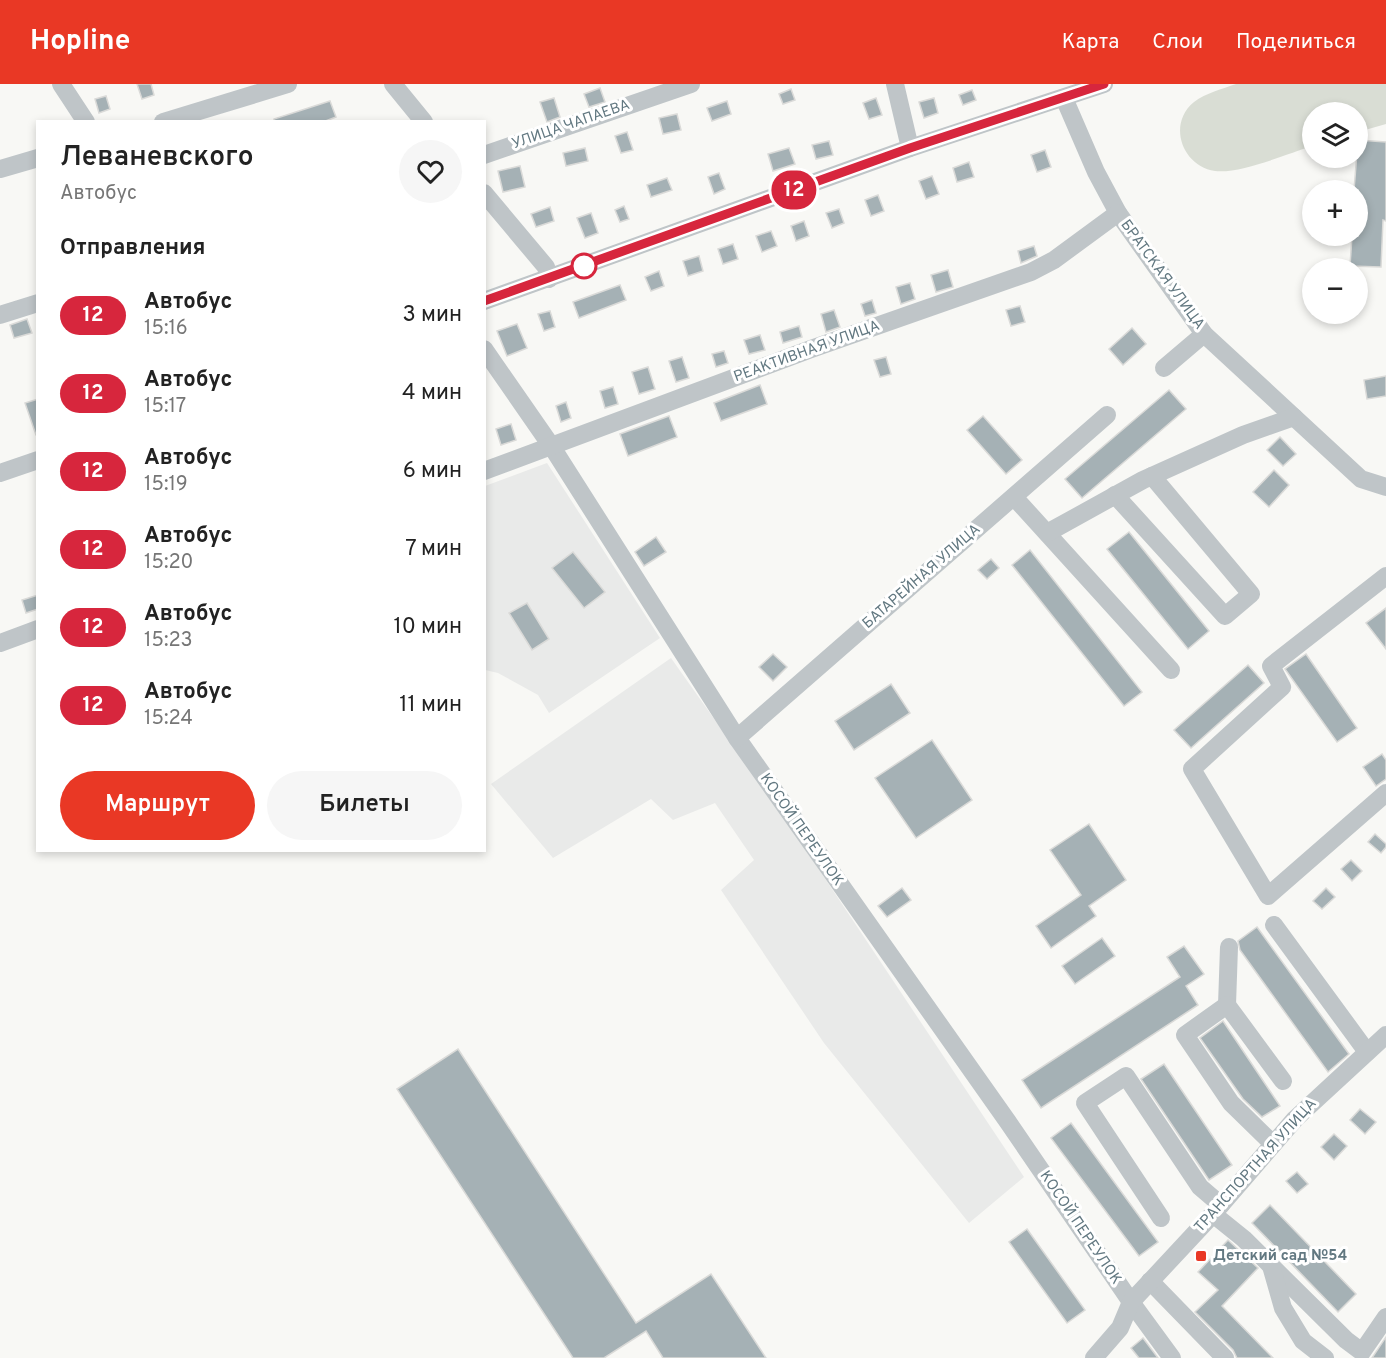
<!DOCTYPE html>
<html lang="ru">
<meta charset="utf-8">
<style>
body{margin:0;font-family:Overpass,sans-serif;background:#f6f6f6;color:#222;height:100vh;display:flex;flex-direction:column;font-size:22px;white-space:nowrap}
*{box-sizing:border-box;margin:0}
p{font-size:20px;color:#767676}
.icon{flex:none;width:33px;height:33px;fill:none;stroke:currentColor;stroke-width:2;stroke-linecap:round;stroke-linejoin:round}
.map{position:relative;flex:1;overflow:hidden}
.details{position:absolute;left:36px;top:36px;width:450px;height:732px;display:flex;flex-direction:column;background:#fff;border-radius:0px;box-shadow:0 3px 9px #0003}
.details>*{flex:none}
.badge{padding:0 12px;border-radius:20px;font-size:21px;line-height:39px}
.controls{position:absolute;left:1302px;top:18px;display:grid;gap:12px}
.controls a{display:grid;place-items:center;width:66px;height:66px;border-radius:50%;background:#fff;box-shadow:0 3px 9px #0003;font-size:30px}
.map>.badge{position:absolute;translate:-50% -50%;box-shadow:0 0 0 3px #fff}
h2{padding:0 24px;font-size:22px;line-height:54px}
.round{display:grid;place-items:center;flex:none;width:63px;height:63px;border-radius:32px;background:#f6f6f6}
.overview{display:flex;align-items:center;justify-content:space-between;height:102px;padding:0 24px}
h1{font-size:28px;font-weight:600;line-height:45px}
.cta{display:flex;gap:12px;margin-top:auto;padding:12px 24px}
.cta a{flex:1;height:69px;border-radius:36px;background:#e93825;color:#fff;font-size:24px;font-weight:600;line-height:69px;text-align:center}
.cta a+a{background:#f6f6f6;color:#222}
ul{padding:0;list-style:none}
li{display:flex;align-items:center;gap:18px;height:78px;padding:0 24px}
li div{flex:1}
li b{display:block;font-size:22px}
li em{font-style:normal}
li .badge{min-width:66px;font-weight:700;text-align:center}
header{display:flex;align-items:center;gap:36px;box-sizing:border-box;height:84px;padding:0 30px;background:#e93825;color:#fff}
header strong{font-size:28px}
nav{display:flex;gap:33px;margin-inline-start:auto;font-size:21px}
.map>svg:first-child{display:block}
.built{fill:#e9eae9}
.pitch{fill:#d9ddd4}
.building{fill:#a5b1b5;stroke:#dadad8;stroke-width:1.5}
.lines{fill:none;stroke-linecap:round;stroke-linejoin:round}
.minor{stroke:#bfc5c8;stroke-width:18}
.line-casing{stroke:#fff;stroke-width:14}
.line{stroke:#d7263d;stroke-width:9}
.stop-dot{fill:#fff;stroke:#d7263d;stroke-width:3}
.poi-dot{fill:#e93825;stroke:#fff;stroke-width:2}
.labels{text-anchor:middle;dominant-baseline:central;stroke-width:6;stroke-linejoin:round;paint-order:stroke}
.street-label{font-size:15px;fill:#627881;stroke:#fff}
.poi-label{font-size:15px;font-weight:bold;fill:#627881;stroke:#fff;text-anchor:start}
</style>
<header>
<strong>Hopline</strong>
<nav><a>Карта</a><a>Слои</a><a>Поделиться</a></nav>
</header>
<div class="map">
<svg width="1386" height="1274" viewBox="0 0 1386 1274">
<rect width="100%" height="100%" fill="#f8f8f5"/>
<g class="built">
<polygon points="547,379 660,554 549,629 538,611 498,589 485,586 485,402"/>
<polygon points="671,574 790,742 1024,1093 969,1139 824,959 721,806 754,776 715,719 673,736 651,715 553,774 491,700"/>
</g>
<path class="pitch" d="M1236,0h150v40l-28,8v-20h-46v34c-25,8 -72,28 -97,25 -33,-5 -48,-47 -21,-69 12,-9 28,-13 42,-18z"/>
<g class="building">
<polygon points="137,0 151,0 154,11 142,15"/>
<polygon points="600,4 605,18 589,23 584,10"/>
<polygon points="791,5 795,16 783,20 779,10"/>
<polygon points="972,6 976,16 963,21 959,11"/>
<polygon points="106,12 110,25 99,29 95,15"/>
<polygon points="554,14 560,33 547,38 540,18"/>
<polygon points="876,14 882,31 869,35 863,19"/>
<polygon points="934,14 938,29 924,34 919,18"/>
<polygon points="330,17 336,33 323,38 274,38 274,35"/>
<polygon points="727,17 731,30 712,37 707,24"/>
<polygon points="677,30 681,46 663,50 659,34"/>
<polygon points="627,48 633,66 621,69 615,52"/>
<polygon points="1358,56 1386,58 1386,137 1383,136 1381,183 1350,182 1352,152 1358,152 1358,106 1354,106"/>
<polygon points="829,57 833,71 816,75 812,61"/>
<polygon points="585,64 588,77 566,82 563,69"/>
<polygon points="789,64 795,80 773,87 768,70"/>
<polygon points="1045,66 1051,83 1037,88 1031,71"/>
<polygon points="969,78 974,93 957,98 953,84"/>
<polygon points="520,82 525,103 503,108 498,87"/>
<polygon points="719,89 725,105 714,110 708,93"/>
<polygon points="932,92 939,110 926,115 919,97"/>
<polygon points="667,94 672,106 651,113 647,101"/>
<polygon points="878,111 884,127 871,132 865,116"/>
<polygon points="624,122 629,135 620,138 615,126"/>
<polygon points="550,123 554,137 536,143 531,130"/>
<polygon points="839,125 844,139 832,144 826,129"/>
<polygon points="591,129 598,149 585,154 577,134"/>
<polygon points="804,137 809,152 796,157 791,142"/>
<polygon points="771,147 777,162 762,168 756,152"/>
<polygon points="733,160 738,175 723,180 718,165"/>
<polygon points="1034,162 1037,172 1021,179 1018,167"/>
<polygon points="699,172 703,187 688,192 683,177"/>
<polygon points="948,186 953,203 936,208 931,191"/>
<polygon points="659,187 664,202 651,207 645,193"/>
<polygon points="910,199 915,215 901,220 896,203"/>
<polygon points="620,201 626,216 579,234 573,218"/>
<polygon points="872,216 876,229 865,232 861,220"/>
<polygon points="1020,222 1025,238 1011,242 1006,226"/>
<polygon points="834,226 840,243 826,248 821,230"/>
<polygon points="550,227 555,243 544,247 538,230"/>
<polygon points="27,235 32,249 14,254 10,241"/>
<polygon points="517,240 527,264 507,272 497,247"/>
<polygon points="799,242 802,253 783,259 780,248"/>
<polygon points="1132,244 1146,260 1123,281 1109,265"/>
<polygon points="760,251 765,266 749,270 744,256"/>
<polygon points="724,267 728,279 716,283 712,270"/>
<polygon points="682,273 689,294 676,298 669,277"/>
<polygon points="886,273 891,290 880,293 874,276"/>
<polygon points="648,283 655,305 639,310 632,288"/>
<polygon points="1386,292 1386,312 1367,315 1364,296"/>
<polygon points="760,301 767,320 721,337 714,319"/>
<polygon points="613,303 618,320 605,324 600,307"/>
<polygon points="1169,306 1186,325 1082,414 1065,395"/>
<polygon points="38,315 38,351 36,351 25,319"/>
<polygon points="566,318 571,334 561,338 556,322"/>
<polygon points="669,332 677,353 628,372 620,350"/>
<polygon points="983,332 1022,376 1006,390 967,346"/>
<polygon points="511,340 516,356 501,361 496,345"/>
<polygon points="1280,353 1296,370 1283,382 1267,366"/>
<polygon points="1274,386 1289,401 1269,423 1253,408"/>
<polygon points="1129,448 1209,547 1188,565 1107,465"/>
<polygon points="656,453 666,468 644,482 635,468"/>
<polygon points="1030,466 1142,608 1124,622 1012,481"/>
<polygon points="573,468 605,508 584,524 552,484"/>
<polygon points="991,475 999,484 987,495 978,486"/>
<polygon points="38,511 38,525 26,529 22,516"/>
<polygon points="527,519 549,555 532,566 509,529"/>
<polygon points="1386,524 1386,565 1366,539"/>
<polygon points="773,570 787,583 773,597 759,583"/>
<polygon points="1306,570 1357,644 1337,658 1285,585"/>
<polygon points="1248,581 1264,599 1191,664 1174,646"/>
<polygon points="891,600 910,629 854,666 835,637"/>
<polygon points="932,656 972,716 916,754 875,694"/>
<polygon points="1382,670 1386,676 1386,695 1376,702 1363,683"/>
<polygon points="1089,740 1126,796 1089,822 1096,832 1051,864 1036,842 1081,811 1050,766"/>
<polygon points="1375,750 1386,760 1386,763 1381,769 1368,758"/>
<polygon points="1351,776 1362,787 1352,797 1341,785"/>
<polygon points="902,804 911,816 887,833 878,822"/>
<polygon points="1326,804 1335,813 1322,825 1313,817"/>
<polygon points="1257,843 1349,970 1328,988 1240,866 1238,857"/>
<polygon points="1102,854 1115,872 1075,900 1062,882"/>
<polygon points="1184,862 1204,890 1186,902 1198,921 1041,1024 1022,996 1180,893 1167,873"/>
<polygon points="1223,937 1280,1022 1262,1033 1243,1015 1200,954"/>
<polygon points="458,965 636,1239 711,1190 766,1274 663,1274 646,1247 604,1274 573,1274 397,1005"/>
<polygon points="1164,980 1232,1081 1209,1096 1141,995"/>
<polygon points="1360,1025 1376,1038 1365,1050 1350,1036"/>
<polygon points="1071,1039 1158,1158 1139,1172 1051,1054"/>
<polygon points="1334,1050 1347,1062 1334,1076 1321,1063"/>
<polygon points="1297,1088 1308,1100 1297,1109 1286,1097"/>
<polygon points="1270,1121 1356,1210 1338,1228 1252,1139"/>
<polygon points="1027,1145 1085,1226 1067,1239 1009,1158"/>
<polygon points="1228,1156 1258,1184 1222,1222 1273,1274 1237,1274 1233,1266 1195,1228 1218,1206 1198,1188"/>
<polygon points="1386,1253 1386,1274 1372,1274"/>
<polygon points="1143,1254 1158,1274 1139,1274 1131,1264"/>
</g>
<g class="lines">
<g class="minor">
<polyline points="61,0 86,38"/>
<polyline points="393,0 424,38"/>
<polyline points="895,0 910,64"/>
<polyline points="1064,14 1096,88 1118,129 1204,250 1361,395 1386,403"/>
<polyline points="163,38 288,0"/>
<polyline points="484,71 691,0"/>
<polyline points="0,85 38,74"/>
<polyline points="484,109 546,183 549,195"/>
<polyline points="484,217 910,64 1104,0"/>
<polyline points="0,231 38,219"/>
<polyline points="484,265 552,363 737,654 1008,1038 1131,1218 1172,1274"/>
<polyline points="1164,284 1204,250"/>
<polyline points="484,387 811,265 1031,188 1054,176 1118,129"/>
<polyline points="0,389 38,376"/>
<polyline points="1115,411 1225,532 1251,510 1152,392"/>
<polyline points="1014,413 1171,586"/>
<polyline points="1047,449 1143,396 1243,351 1294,333"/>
<polyline points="1386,492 1271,582 1282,603 1192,685 1268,812 1386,709"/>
<polyline points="0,559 38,545"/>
<polyline points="737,654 1107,331"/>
<polyline points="1274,841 1367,968"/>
<polyline points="1227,921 1229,863"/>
<polyline points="1273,1060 1231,1019 1185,951 1227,921 1283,997"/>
<polyline points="1213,1130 1244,1155 1346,1256 1362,1268 1386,1233"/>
<polyline points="1161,1134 1085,1019 1126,992 1200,1103 1221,1121"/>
<polyline points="1271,1182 1283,1224 1303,1257 1325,1274"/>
<polyline points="1150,1197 1225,1274"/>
<polyline points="1094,1274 1120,1244 1131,1218 1213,1130 1295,1035 1386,951"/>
</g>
</g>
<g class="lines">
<g class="line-casing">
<polyline id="line" points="484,217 910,64 1104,0"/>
</g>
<use href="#line" class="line"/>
</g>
<circle class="stop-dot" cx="584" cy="182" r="12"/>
<rect class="poi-dot" x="1195" y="1166" width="12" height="12" rx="3"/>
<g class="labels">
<g class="street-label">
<text transform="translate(571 41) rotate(-19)">УЛИЦА ЧАПАЕВА</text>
<text transform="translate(1162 191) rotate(54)">БРАТСКАЯ УЛИЦА</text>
<text transform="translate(807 268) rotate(-20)">РЕАКТИВНАЯ УЛИЦА</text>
<text transform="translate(922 493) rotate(-41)">БАТАРЕЙНАЯ УЛИЦА</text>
<text transform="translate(801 746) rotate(55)">КОСОЙ ПЕРЕУЛОК</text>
<text transform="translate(1256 1082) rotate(-48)">ТРАНСПОРТНАЯ УЛИЦА</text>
<text transform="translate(1080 1144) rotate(56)">КОСОЙ ПЕРЕУЛОК</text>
</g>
<g class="poi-label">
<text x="1213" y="1172">Детский сад №54</text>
</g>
</g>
</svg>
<div class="controls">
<a><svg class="icon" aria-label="layers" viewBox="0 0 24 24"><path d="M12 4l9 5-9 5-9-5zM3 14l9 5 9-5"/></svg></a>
<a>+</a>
<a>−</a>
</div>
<b class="badge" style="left:794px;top:106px;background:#d7263d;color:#fff">12</b>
<section class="details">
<div class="overview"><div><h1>Леваневского</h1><p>Автобус</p></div><a class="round"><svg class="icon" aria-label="heart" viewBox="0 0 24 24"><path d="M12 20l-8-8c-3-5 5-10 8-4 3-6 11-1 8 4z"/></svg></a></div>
<h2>Отправления</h2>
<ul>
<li><span class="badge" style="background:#d7263d;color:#fff">12</span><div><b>Автобус</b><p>15:16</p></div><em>3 мин</em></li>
<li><span class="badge" style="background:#d7263d;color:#fff">12</span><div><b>Автобус</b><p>15:17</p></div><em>4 мин</em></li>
<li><span class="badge" style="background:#d7263d;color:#fff">12</span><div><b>Автобус</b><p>15:19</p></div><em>6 мин</em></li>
<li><span class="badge" style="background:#d7263d;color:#fff">12</span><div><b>Автобус</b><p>15:20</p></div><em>7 мин</em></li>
<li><span class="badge" style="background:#d7263d;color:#fff">12</span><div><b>Автобус</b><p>15:23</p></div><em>10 мин</em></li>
<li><span class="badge" style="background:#d7263d;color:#fff">12</span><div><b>Автобус</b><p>15:24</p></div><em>11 мин</em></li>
</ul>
<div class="cta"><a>Маршрут</a><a>Билеты</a></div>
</section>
</div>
